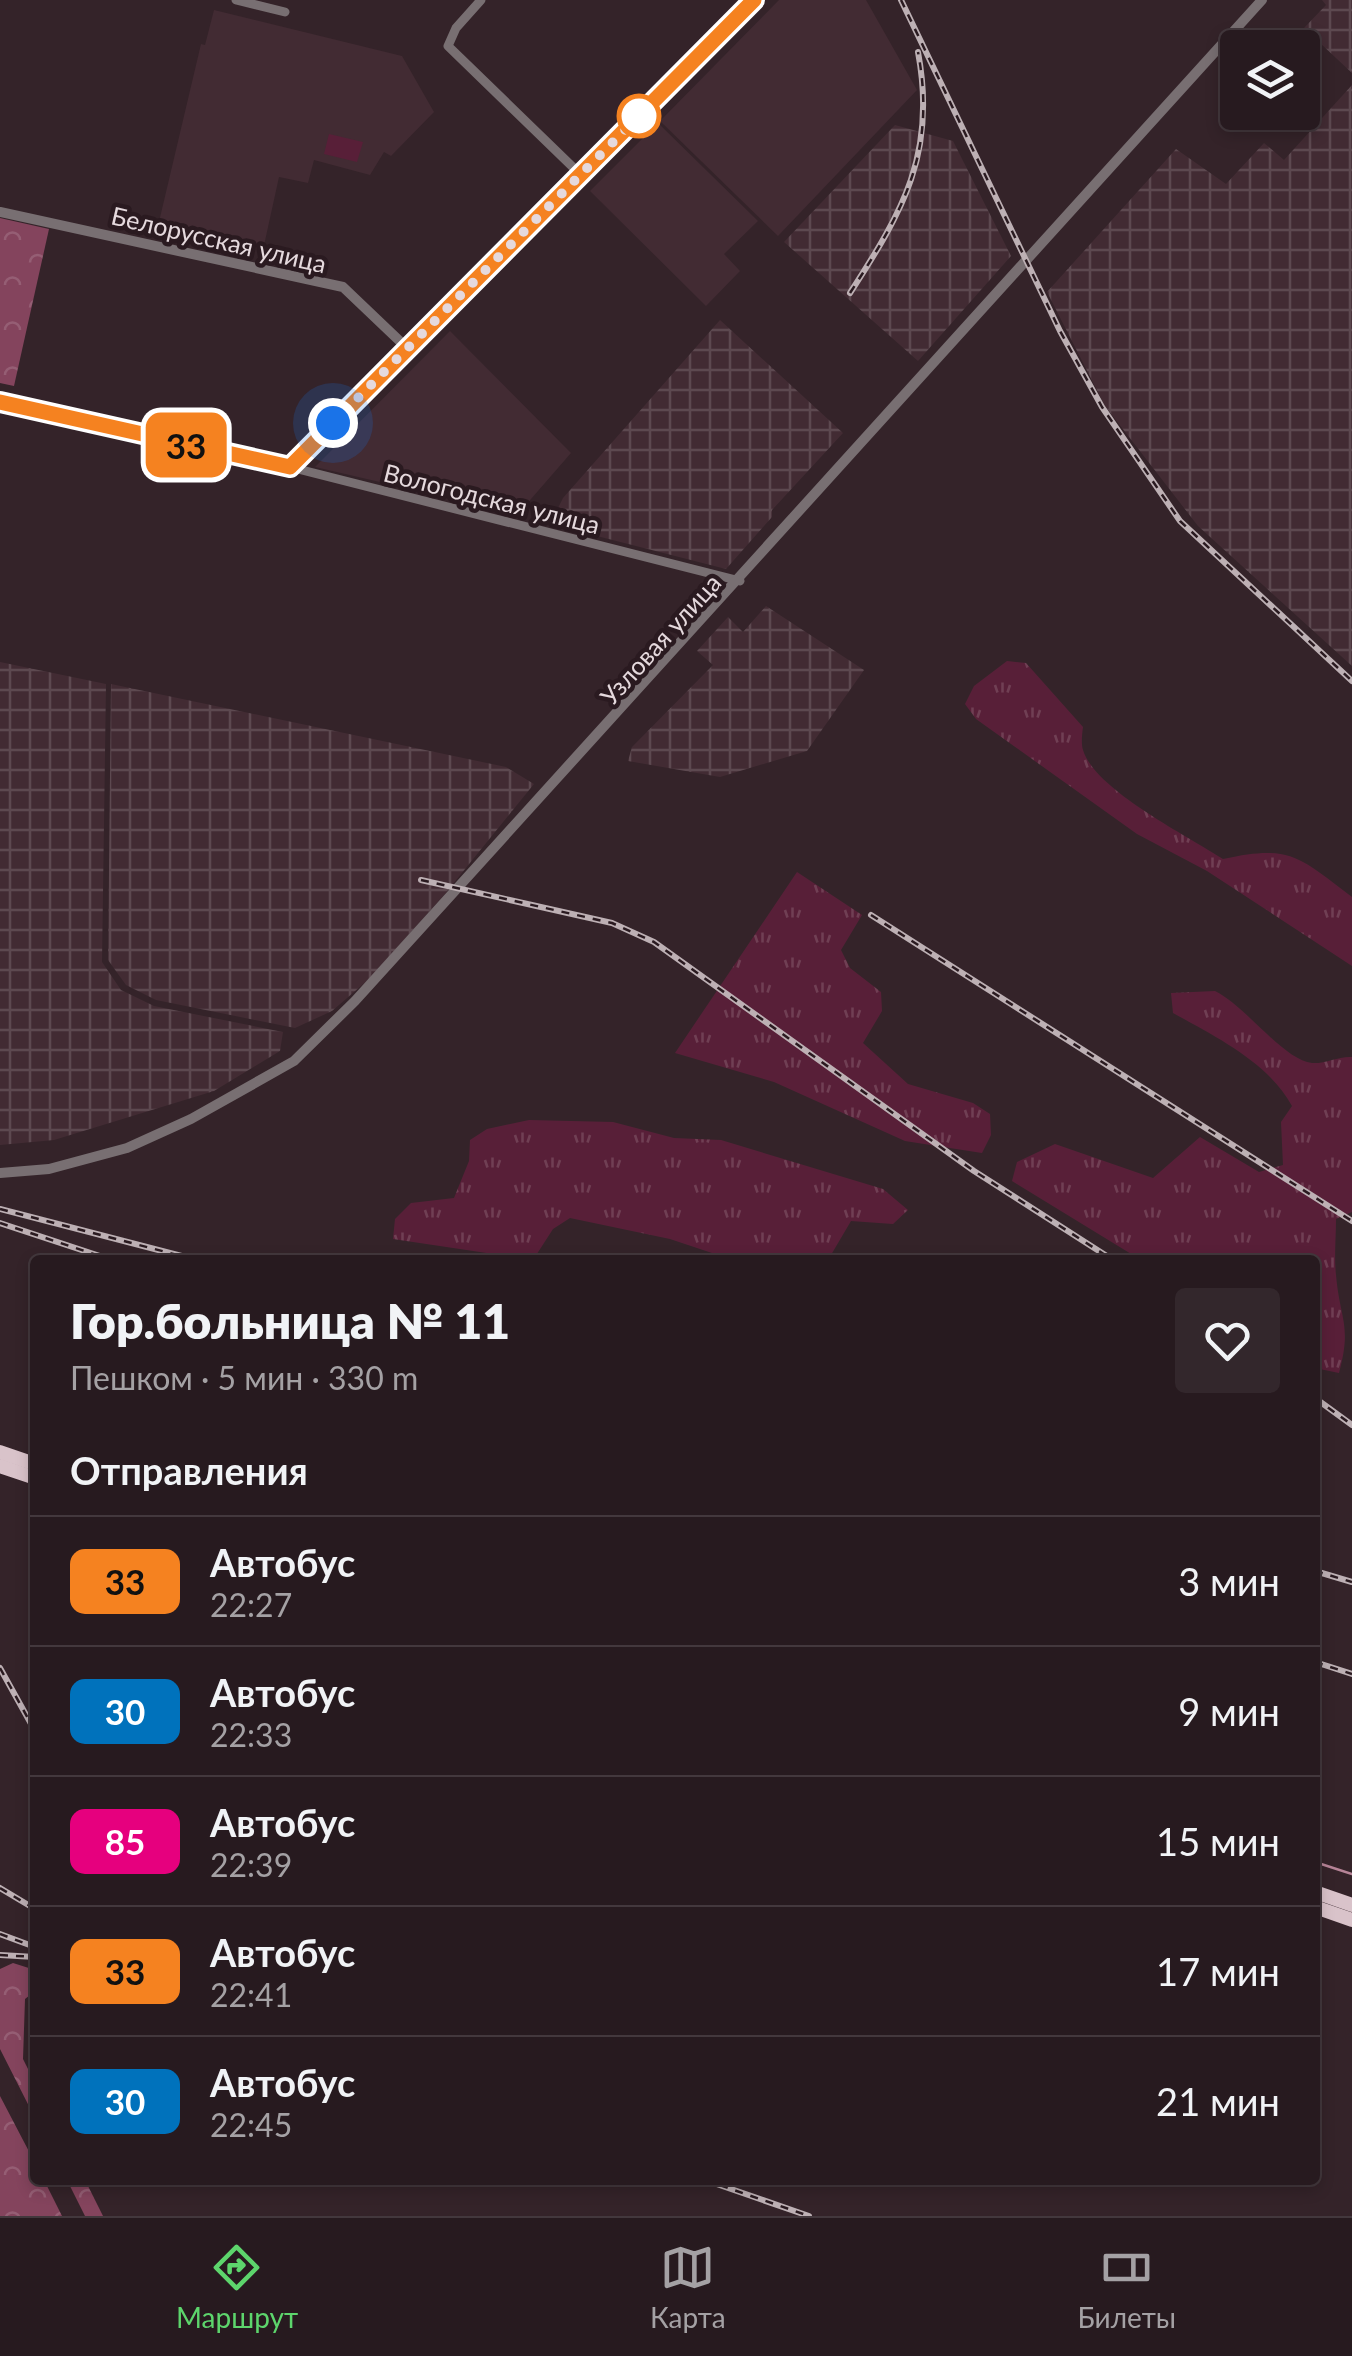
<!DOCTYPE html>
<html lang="ru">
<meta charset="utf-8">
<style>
body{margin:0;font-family:Lato,sans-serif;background:#33272c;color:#f1f3f6;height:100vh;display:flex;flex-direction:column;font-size:38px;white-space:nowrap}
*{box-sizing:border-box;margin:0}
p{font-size:32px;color:#a4a1a4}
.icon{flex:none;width:55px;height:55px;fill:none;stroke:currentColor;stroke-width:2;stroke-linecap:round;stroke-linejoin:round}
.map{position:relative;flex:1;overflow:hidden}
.side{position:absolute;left:30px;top:1255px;width:1290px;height:930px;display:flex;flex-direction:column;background:#271a1f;border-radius:10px;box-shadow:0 5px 15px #0003,0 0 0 2px #43383d}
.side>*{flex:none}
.badge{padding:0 20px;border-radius:15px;font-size:35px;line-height:65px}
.buttons{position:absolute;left:1220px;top:30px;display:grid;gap:20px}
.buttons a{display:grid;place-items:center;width:100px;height:100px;border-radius:10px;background:#271a1f;box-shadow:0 5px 15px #0003,0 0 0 2px #43383d;font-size:50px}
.you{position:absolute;width:50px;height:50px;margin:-25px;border:8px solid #fff;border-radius:50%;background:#1a73e8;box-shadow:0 0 0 15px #1a73e833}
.map>.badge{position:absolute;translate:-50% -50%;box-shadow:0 0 0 5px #fff}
h2{padding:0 40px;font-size:38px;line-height:90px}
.round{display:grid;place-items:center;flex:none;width:105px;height:105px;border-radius:10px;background:#33272c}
.headline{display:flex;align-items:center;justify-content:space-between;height:170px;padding:0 40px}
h1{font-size:48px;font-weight:800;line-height:75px}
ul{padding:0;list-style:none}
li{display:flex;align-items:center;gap:30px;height:130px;padding:0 40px;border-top:2px solid #43383d}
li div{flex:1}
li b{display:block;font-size:38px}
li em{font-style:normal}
li .badge{min-width:110px;font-weight:700;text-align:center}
.menu{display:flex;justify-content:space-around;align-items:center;height:140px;border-top:2px solid #43383d;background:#271a1f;font-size:28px;color:#a4a1a4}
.menu a{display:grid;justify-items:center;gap:5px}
.menu .active{color:#5dd56c}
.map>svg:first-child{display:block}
.built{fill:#422b33}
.industrial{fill:url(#industrial-grid)}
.grass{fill:url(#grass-tufts)}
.forest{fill:url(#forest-crowns)}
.park{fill:#581f38}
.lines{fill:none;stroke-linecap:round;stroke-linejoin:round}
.stream{stroke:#b68497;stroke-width:2.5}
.minor{stroke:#786f72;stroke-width:9}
.tertiary{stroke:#786f72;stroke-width:10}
.trunk{stroke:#d9c3ca;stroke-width:14}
.rail-casing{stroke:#bdb0b4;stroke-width:6}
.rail{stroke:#2a1a20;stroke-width:2.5;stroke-dasharray:8;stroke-linecap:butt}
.line-casing{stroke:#fff;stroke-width:22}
.line{stroke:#f58220;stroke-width:15}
.walk{stroke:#e5d9dd;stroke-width:10;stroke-dasharray:0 18}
.stop-dot{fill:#fff;stroke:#f58220;stroke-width:5}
.labels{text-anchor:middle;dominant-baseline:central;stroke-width:9;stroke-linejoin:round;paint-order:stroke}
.street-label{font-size:25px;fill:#e5d9dd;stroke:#2a1a20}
</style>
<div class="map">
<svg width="1352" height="2216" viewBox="0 0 1352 2216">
<defs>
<pattern id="industrial-grid" width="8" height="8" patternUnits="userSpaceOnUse" patternTransform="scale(2.5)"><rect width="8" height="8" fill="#422b33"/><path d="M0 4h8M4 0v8" fill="none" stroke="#5d4950"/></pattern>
<pattern id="grass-tufts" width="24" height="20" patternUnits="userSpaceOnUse" patternTransform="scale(2.5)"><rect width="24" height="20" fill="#581f38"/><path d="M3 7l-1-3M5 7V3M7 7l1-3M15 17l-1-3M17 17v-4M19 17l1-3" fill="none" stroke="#703f54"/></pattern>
<pattern id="forest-crowns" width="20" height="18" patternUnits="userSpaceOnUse" patternTransform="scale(2.5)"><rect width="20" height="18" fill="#84445d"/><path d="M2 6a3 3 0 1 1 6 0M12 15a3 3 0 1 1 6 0" fill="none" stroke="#955e74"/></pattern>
</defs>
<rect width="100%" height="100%" fill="#342329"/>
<g class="built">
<polygon points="779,0 866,0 917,90 778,236 660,121"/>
<polygon points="214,10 402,56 434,112 391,156 384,152 370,175 314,160 308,183 279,177 263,250 158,226 201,44 205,45"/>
<polygon points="658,123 758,221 724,254 740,271 706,306 590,191"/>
<polygon points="450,331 571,453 518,514 315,467"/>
</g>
<g class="industrial">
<polygon points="1322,0 1352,0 1352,73 1304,28 1326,5"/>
<polygon points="1352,85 1352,666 1198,526 1105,406 1047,292 1176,149 1226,184 1264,143 1284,160"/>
<polygon points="895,125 953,141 1011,256 918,361 784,242"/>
<polygon points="720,320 843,433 772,510 772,517 726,569 550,524 563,498"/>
<polygon points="766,606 864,670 807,751 720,777 628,761 632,747 713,665 697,651 728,617 743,632"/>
<polygon points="0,662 106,684 102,962 121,990 154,1006 283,1032 280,1051 214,1091 54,1140 0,1145"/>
<polygon points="111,684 506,767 534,784 444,895 369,979 332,1011 295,1028 156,1000 126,985 108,960"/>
</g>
<g class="grass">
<path d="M1007,661l19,2 57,64c-1,7 -2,17 0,23 12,40 105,86 140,109 68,-15 76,-2 129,38v69l-145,-95 -70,-37 -161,-115 -11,-15 9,-18z"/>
<polygon points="797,872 862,915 841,950 850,968 881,992 882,1011 863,1043 908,1084 973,1103 990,1114 991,1135 982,1153 905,1141 774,1082 675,1053"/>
<path d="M1215,991c31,15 68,69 97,72 13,1 27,-7 40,-6v155l-16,7c0,18 -2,38 0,56 4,45 16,50 3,98l-24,-5v-108h-174l-129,-79 5,-19 38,-18 98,34 47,-41 59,35 24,-7 -2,-43 11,-16c-24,-44 -76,-69 -119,-93l-2,-20z"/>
<polygon points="529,1120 613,1122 674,1138 721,1140 883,1189 908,1210 893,1224 851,1221 828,1260 733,1260 670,1239 570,1218 553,1229 533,1260 393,1239 395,1219 411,1203 454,1198 469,1161 470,1140 487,1129"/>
</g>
<g class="forest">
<polygon points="0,218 49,229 14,386 0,383"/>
<polygon points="13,1963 35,1970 35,1991 25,1999 23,2059 35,2083 35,2118 0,2049 0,1969"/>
<polygon points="0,2096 35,2163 35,2180 44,2180 62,2216 0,2216"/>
<polygon points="67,2180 85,2180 103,2216 85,2216"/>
</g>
<polygon class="park" points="329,134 363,142 357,162 324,154"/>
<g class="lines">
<polyline class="stream" points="1315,1862 1352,1874"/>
<g class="minor">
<polyline points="236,0 285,12"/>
<polyline points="481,0 456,28 448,46 581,175"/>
<polyline points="290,467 740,581"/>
</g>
<g class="tertiary">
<polyline points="0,212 343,287 407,348"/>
<polyline points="0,402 290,467 753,0"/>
<polyline points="0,1173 49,1169 127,1148 191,1119 294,1061 355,1001 1262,0"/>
</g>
<g class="trunk">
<polyline points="0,1452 35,1464"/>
<polyline points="0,1466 35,1478"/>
<polyline points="1315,1892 1352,1905"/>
<polyline points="1315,1907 1352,1920"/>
</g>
<g class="rail-casing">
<g id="rail">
<polyline points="901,0 1060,331 1102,407 1180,521 1352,681"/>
<path d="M850,293c53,-82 87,-140 68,-241"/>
<polyline points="421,880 612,923 654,942 974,1171 1113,1260"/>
<polyline points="871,915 1352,1221"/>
<polyline points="0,1209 197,1260"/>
<polyline points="0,1223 112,1260"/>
<polyline points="1315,1398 1352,1425"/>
<polyline points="1315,1571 1352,1582"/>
<polyline points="1315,1662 1352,1674"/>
<polyline points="0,1668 35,1731"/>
<polyline points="0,1888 35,1909"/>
<polyline points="0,1934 35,1947"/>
<polyline points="0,1955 35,1957"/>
<polyline points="705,2180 809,2216"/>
</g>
</g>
<use href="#rail" class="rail"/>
</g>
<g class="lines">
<g class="line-casing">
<polyline id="line" points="0,402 290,467 754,0"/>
</g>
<use href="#line" class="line"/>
<polyline class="walk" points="333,423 639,116"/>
</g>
<circle class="stop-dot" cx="639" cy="116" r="20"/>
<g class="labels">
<g class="street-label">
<text transform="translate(219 239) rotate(13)">Белорусская улица</text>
<text transform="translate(492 498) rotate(14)">Вологодская улица</text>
<text transform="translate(660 639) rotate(-48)">Узловая улица</text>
</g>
</g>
</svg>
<div class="buttons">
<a><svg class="icon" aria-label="layers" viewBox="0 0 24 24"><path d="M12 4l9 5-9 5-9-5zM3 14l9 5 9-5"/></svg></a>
</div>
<div class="you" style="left:333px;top:423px"></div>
<b class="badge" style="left:186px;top:445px;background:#f58220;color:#111">33</b>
<section class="side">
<div class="headline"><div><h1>Гор.больница № 11</h1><p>Пешком · 5 мин · 330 m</p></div><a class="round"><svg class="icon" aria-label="heart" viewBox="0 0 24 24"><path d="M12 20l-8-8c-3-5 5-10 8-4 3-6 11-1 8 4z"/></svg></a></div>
<h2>Отправления</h2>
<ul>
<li><span class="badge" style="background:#f58220;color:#111">33</span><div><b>Автобус</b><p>22:27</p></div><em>3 мин</em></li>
<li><span class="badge" style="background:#0072bc;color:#fff">30</span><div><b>Автобус</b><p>22:33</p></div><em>9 мин</em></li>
<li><span class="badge" style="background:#e6007e;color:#fff">85</span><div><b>Автобус</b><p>22:39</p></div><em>15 мин</em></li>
<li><span class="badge" style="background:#f58220;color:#111">33</span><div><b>Автобус</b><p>22:41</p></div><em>17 мин</em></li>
<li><span class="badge" style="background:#0072bc;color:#fff">30</span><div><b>Автобус</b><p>22:45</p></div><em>21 мин</em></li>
</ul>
</section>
</div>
<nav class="menu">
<a class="active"><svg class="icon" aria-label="directions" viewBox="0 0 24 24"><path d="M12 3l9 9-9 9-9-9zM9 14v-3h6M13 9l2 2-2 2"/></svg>Маршрут</a>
<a><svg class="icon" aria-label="map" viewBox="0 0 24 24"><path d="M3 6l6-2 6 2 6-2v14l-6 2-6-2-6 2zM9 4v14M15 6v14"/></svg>Карта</a>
<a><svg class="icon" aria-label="tickets" viewBox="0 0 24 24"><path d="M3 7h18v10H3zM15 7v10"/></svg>Билеты</a>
</nav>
